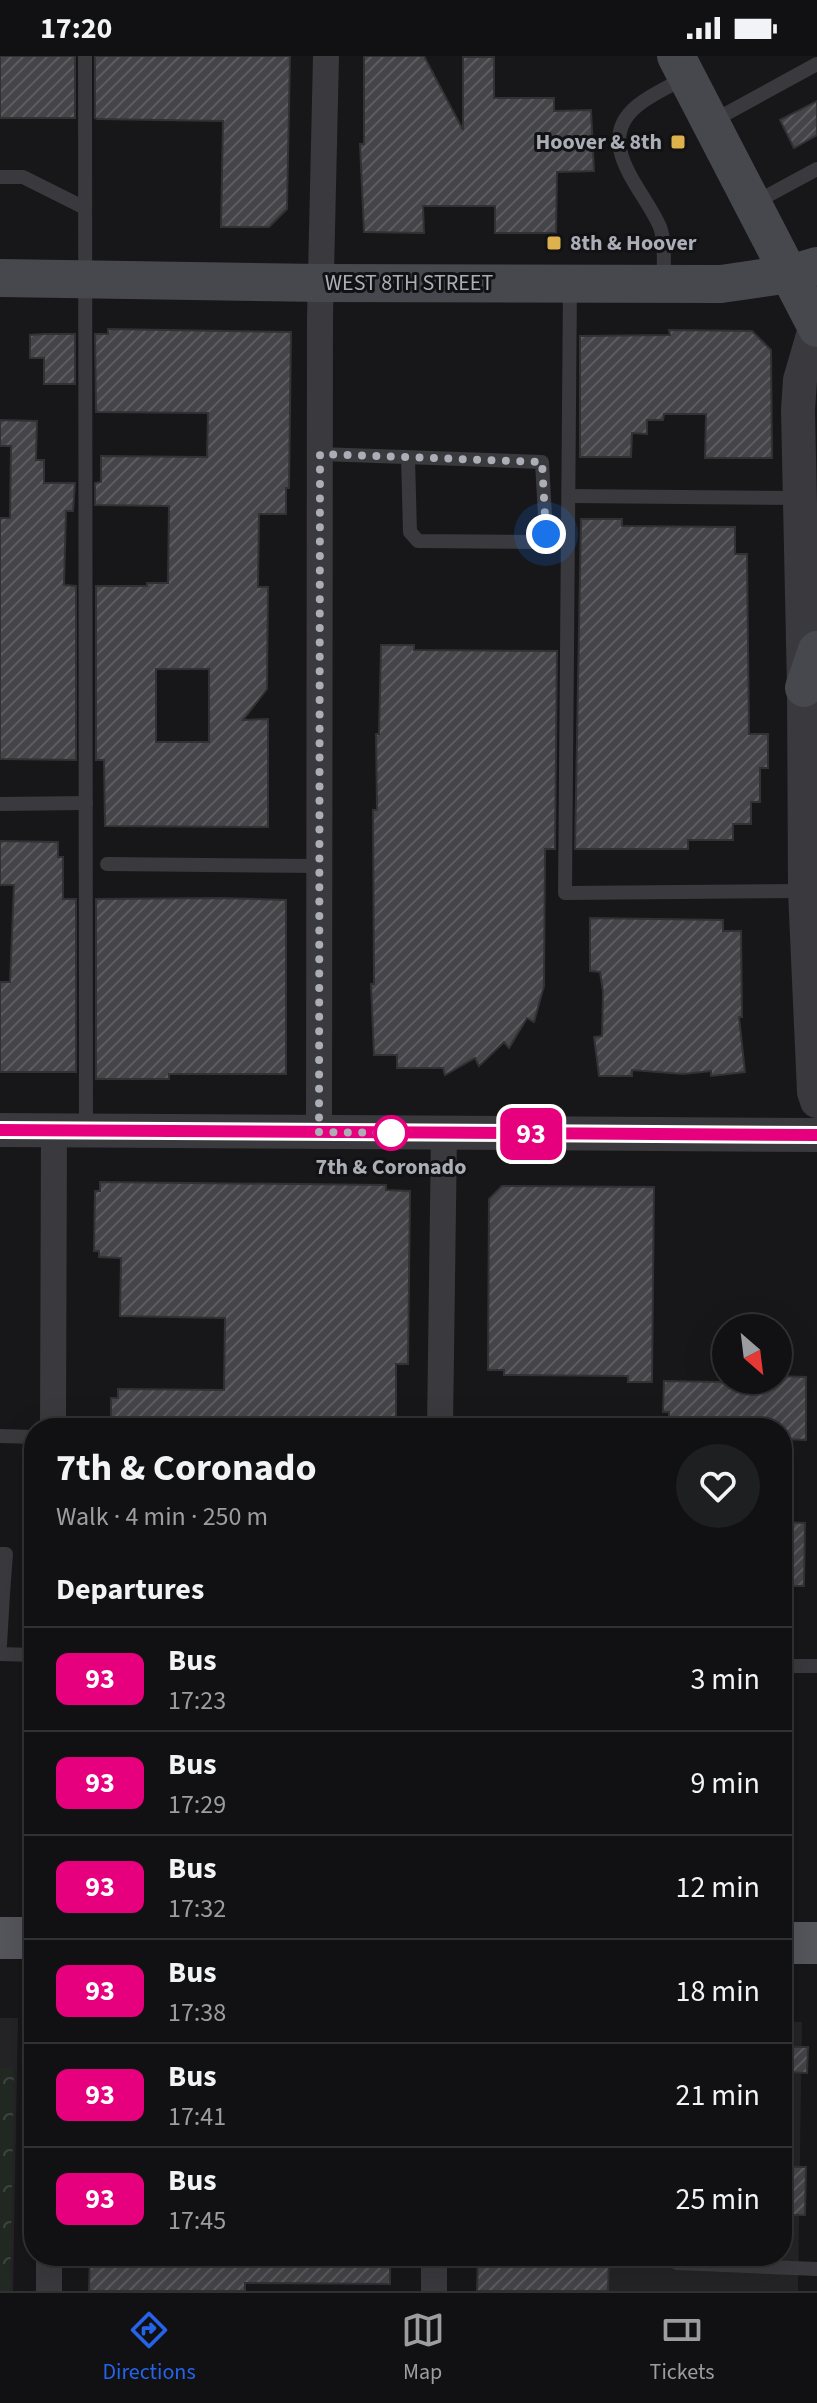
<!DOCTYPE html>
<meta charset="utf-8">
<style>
body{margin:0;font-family:"Source Sans 3",sans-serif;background:#1e1f21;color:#f1f3f6;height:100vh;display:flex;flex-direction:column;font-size:30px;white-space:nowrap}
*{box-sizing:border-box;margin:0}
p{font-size:26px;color:#9c9da0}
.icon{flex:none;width:44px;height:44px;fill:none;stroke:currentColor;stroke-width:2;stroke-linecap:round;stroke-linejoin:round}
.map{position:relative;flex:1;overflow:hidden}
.side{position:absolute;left:24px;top:1362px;width:768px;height:848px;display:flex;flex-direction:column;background:#111113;border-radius:32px;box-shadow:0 8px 32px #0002,0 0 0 2px #303133}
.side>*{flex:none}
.badge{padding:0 16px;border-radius:12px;font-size:28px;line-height:52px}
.needle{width:52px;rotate:152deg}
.tools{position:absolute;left:712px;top:1258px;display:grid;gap:16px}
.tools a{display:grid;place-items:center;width:80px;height:80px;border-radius:50%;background:#111113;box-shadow:0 8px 32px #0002,0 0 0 2px #303133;font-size:40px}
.you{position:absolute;width:40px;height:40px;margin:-20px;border:6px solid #fff;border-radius:50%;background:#1a73e8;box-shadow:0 0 0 12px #1a73e833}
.map>.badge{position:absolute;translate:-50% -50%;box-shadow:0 0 0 4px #fff}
h2{padding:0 32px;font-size:30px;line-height:72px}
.round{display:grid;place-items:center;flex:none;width:84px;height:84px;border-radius:42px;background:#1e1f21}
.head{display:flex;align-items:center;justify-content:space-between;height:136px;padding:0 32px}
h1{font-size:38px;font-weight:700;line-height:60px}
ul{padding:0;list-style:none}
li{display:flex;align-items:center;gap:24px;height:104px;padding:0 32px;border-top:2px solid #303133}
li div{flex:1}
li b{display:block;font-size:30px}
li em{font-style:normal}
li .badge{min-width:88px;font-weight:700;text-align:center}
.status{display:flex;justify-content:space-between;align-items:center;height:56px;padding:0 40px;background:#111113;direction:ltr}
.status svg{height:22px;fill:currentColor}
.tab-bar{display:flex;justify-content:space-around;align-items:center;height:112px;border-top:2px solid #303133;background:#111113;font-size:22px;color:#9c9da0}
.tab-bar a{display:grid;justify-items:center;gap:4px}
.tab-bar .on{color:#2563eb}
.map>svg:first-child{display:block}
.built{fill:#242426}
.park{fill:url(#park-crowns)}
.building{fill:url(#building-hatch);stroke:#323235;stroke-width:2;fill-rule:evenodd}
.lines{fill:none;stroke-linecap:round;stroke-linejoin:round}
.service{stroke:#39393e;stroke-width:14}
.minor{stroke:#39393e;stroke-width:26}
.tertiary{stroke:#39393e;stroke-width:34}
.secondary{stroke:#47484d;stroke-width:38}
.primary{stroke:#55565c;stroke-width:42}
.line-casing{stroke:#fff;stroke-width:18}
.line{stroke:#e6007e;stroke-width:12}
.walk{stroke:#abaeb7;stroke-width:8;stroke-dasharray:0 14.4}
.poi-dot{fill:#ddb14c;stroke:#121214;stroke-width:3}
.stop-dot{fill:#fff;stroke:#e6007e;stroke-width:4}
.labels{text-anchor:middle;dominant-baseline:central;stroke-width:6;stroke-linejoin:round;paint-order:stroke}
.poi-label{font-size:22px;font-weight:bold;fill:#abaeb7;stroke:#121214;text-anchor:end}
.street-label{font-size:22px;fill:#abaeb7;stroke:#121214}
.stop-label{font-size:22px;font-weight:bold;fill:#abaeb7;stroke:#121214}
</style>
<div class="status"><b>17:20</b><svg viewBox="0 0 49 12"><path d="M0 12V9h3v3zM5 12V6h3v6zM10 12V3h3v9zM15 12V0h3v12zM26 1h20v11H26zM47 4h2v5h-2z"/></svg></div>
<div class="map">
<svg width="817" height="2235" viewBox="0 0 817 2235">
<defs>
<pattern id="park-crowns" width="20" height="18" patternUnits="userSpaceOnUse" patternTransform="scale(2)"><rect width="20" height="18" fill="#222923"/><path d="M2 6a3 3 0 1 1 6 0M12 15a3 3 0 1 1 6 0" fill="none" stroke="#3f4641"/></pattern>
<pattern id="building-hatch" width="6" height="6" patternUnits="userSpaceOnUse" patternTransform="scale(2)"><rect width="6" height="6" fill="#454549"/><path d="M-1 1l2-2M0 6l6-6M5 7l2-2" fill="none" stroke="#5d5d61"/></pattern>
</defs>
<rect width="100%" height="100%" fill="#171719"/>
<g class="built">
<polygon points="0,1962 18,1962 13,2235 0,2235"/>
<polygon points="782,1966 802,1966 798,2235 481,2235 481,2200 782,2200"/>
</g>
<polygon class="park" points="14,2011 10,2235 0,2235 0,2012"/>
<g class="building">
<rect x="0" y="0" width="75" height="62"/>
<polygon points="95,0 290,0 287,153 269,171 221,171 223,65 97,63 95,62"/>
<polygon points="364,0 424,0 463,74 463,1 494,1 494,42 554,42 554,55 591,54 594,115 557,116 556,177 495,177 495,150 423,150 424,177 364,176 360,88 364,88"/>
<polygon points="817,45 817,79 794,92 780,64"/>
<path d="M108,273l183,3 -2,156h-3v26h-27l-1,73h10l-1,102 -24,31 25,-1v108l-163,-1 -1,-66h-8v-174h51v-3h21l1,-77 -74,-1v-22l6,-1v-26l106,1 1,-44 -112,-1 -1,-78h13zM156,613h53v73h-53z"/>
<polygon points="669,274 752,275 771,294 772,402 705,402 706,358 664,358 663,364 647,364 647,378 632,377 631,401 580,401 580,280 670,279"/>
<polygon points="44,278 75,278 75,328 44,328 44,302 30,302 30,279"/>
<polygon points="0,364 37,365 36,404 44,404 44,427 75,427 73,455 66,455 64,529 76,530 76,704 0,703 0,462 10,462 11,390 0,390"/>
<polygon points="581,463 622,463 622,470 735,471 735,498 747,498 749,678 768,678 768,712 760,712 760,746 751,746 751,768 733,768 733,784 688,784 688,793 575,793"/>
<polygon points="381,589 414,589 414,594 557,595 555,793 545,793 544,930 534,966 527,962 509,992 504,986 479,1010 475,1002 445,1019 443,1012 397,1012 397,999 374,999 371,928 374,928 373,754 377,754 376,678 379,678"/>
<polygon points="0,785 58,786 58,801 63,801 63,843 76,843 76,1016 0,1016 0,926 10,926 14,829 0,829"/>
<polygon points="221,842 286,844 286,1018 169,1018 169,1023 96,1023 96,843"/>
<polygon points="590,862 723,864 723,875 741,875 742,961 739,961 745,1016 711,1020 711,1015 683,1018 632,1014 632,1020 599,1020 594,981 602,980 603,936 600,916 590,915"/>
<polygon points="100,1126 386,1129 386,1134 410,1135 408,1308 396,1308 396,1372 111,1372 111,1342 118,1342 118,1333 224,1334 225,1262 120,1260 121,1202 99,1201 99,1195 94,1195 95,1135 100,1135"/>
<polygon points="502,1130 654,1131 652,1326 628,1326 628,1320 504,1319 504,1314 488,1314 489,1143"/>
<polygon points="778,1320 806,1321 806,1384 782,1383 782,1372 669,1372 669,1356 663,1356 664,1325 772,1327 772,1324 778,1324"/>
<polygon points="782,1466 805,1467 804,1530 782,1530"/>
<polygon points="782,1991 808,1991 807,2017 782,2016"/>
<polygon points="782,2111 806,2111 805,2159 782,2159"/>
<polygon points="90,2200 390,2200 390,2228 245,2227 245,2235 89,2235"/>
<polygon points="478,2200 609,2200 608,2235 477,2235"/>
</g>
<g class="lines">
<g class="service">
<polyline points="85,0 86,1074"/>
<polyline points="711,66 817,8"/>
<polyline points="0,121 23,121 85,152"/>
<polyline points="754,147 817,113"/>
<path d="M664,227c-1,-17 2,-40 -4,-56 -16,-38 -68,-84 -23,-121 14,-12 34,-20 49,-29"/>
<polyline points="570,230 565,837 805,835"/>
<polyline points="320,398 542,406 546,478 535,486 418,485 410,476 408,402"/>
<polyline points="570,440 799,442"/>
<polyline points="0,748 86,747"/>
<polyline points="107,808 319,810"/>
<polyline points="0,1380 34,1381"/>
<polyline points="0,1498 6,1498 3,1538"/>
<polyline points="0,1538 3,1538 0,1589"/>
<polyline points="0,1598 34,1599"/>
<polyline points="782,1610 817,1610"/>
<polyline points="677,2207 817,2213"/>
</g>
<g class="minor">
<polyline points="319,1076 320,262 326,0"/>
<polyline points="53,1372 54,1074"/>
<polyline points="440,1372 444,1078"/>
<polyline points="434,2200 434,2235"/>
<polyline points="49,2235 49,2200"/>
</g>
<g class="tertiary">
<polyline points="816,269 800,324 798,354 804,632 805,835 814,1036 817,1045"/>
<polyline points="0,1074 817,1079"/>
</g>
<g class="secondary">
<polyline points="676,0 817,272"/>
<polyline points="0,222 321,227 721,228 790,218 817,210"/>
<polyline points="804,632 817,594"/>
</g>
<g class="primary">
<polyline points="0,1882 34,1882"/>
<polyline points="782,1887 817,1887"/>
</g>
</g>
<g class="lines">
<g class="line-casing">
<polyline id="line" points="0,1074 817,1079"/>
</g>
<use href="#line" class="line"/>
<polyline class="walk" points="391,1077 319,1076 320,398 542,406 546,478"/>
</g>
<g class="poi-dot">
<rect x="670" y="78" width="16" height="16" rx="4"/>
<rect x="546" y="179" width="16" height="16" rx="4"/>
</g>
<circle class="stop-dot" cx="391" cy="1077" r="16"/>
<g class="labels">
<g class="poi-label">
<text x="662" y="86">Hoover &amp; 8th</text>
<text x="570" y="187" text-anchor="start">8th &amp; Hoover</text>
</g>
<g class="street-label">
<text x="409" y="227">WEST 8TH STREET</text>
</g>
<g class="stop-label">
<text x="391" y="1111">7th &amp; Coronado</text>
</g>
</g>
</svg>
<div class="tools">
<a><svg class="needle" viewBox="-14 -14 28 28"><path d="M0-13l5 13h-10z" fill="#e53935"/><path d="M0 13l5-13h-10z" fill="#9c9da0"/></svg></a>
</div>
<div class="you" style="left:546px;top:478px"></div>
<b class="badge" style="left:531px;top:1078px;background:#e6007e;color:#fff">93</b>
<section class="side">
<div class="head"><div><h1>7th &amp; Coronado</h1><p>Walk · 4 min · 250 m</p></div><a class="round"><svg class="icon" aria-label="heart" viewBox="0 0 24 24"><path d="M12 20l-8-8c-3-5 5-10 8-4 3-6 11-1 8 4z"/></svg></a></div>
<h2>Departures</h2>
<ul>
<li><span class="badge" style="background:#e6007e;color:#fff">93</span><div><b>Bus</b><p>17:23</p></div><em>3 min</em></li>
<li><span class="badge" style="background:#e6007e;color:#fff">93</span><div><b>Bus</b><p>17:29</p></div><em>9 min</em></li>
<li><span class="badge" style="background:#e6007e;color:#fff">93</span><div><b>Bus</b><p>17:32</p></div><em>12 min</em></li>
<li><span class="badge" style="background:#e6007e;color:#fff">93</span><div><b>Bus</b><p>17:38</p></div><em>18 min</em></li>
<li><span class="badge" style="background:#e6007e;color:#fff">93</span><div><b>Bus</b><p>17:41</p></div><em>21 min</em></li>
<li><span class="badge" style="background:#e6007e;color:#fff">93</span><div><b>Bus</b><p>17:45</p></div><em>25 min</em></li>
</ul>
</section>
</div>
<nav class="tab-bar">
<a class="on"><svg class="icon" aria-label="directions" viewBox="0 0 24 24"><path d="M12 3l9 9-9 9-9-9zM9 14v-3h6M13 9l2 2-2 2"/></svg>Directions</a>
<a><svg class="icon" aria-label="map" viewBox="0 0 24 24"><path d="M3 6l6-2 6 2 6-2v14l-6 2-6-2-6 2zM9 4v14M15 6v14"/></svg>Map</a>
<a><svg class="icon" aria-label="tickets" viewBox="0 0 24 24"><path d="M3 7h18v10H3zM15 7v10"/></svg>Tickets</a>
</nav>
